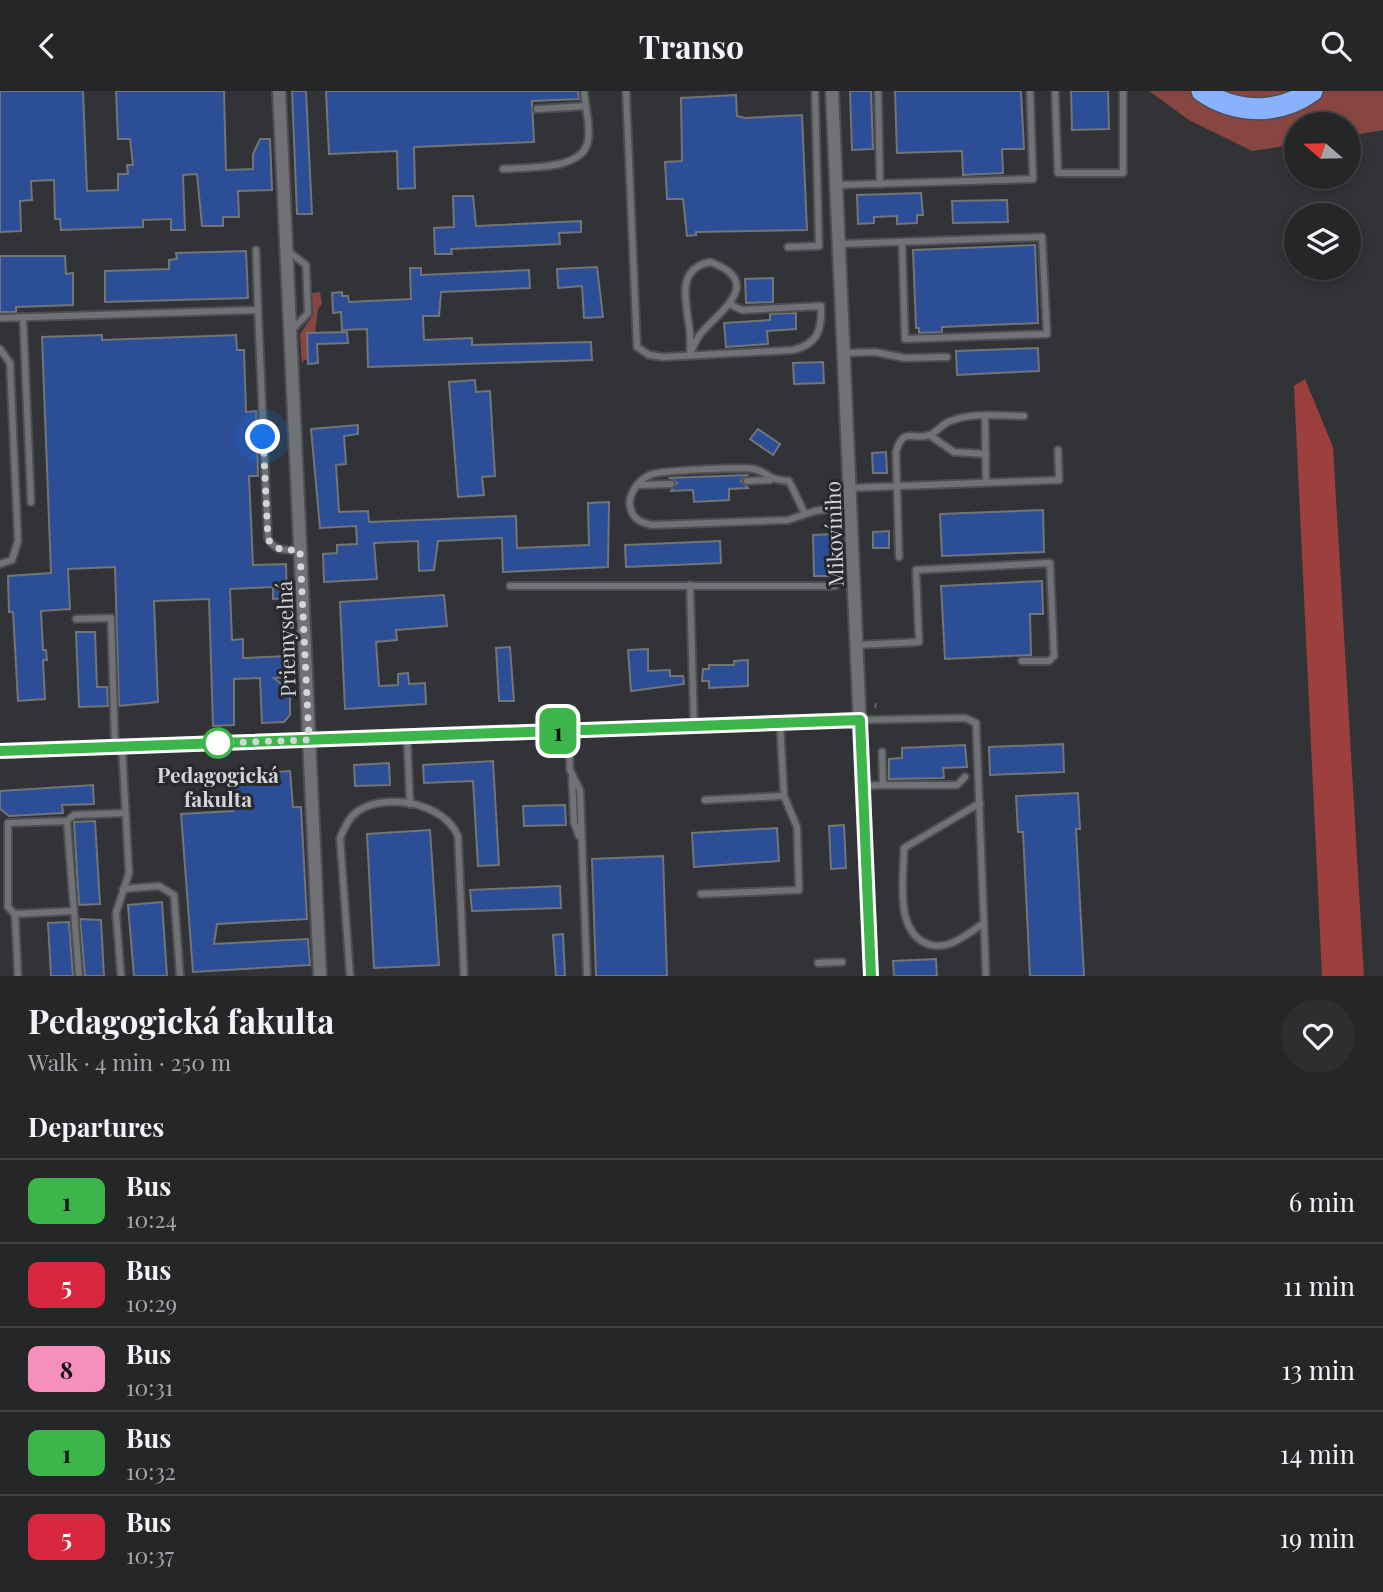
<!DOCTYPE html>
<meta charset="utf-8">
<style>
body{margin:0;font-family:"Playfair Display",serif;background:#2d2e30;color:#f1f3f6;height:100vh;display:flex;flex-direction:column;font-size:26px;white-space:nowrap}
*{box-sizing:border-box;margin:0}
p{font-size:23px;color:#a3a5a8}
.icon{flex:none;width:38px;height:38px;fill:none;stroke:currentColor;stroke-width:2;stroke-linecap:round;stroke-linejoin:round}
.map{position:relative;height:885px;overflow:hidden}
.panel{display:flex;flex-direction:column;background:#252628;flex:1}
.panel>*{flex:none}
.badge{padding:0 14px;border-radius:10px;font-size:24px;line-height:46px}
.needle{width:46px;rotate:290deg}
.buttons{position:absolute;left:1284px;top:21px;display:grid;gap:14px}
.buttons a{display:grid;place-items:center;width:77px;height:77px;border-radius:50%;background:#252628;box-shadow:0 4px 10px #0003,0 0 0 2px #424345;font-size:35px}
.you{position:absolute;width:35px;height:35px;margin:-18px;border:5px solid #fff;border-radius:50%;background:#1a73e8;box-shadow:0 0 0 10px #1a73e833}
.map>.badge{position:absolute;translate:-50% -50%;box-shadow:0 0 0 4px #fff}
h2{padding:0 28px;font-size:26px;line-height:63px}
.round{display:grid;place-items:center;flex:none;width:74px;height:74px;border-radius:37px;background:#2d2e30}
.summary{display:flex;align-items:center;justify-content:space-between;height:119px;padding:0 28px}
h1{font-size:33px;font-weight:700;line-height:52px}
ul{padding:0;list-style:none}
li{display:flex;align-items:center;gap:21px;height:84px;padding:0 28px;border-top:2px solid #424345}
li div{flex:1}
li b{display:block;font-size:26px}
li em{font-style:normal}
li .badge{min-width:77px;font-weight:700;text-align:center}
header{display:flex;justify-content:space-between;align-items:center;height:91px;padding:0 28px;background:#252628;font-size:32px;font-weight:700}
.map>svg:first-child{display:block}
.green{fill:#874642}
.forest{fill:#9d403d}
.building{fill:#2c4e96;stroke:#727478;stroke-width:2}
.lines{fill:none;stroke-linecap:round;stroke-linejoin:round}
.lane-casing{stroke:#4d4e51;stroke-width:10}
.street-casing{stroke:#4d4e51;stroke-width:16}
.highway-casing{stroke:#4d4e51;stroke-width:24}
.path{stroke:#636568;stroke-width:2;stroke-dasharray:5 5;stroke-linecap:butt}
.lane{stroke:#707275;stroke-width:6}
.street{stroke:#707275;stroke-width:12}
.highway{stroke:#8ab1fd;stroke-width:21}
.line-casing{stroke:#fff;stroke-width:16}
.line{stroke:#3cb54a;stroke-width:10}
.walk{stroke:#d3d4d6;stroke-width:7;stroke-dasharray:0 12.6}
.stop-dot{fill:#fff;stroke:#3cb54a;stroke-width:3.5}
.labels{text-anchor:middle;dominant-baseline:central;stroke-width:6;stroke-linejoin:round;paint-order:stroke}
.street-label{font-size:21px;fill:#d3d4d6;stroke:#27292c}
.stop-label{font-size:21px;font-weight:bold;fill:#d3d4d6;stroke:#27292c}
</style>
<header><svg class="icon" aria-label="back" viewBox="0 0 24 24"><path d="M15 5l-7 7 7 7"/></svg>Transo<svg class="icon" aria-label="search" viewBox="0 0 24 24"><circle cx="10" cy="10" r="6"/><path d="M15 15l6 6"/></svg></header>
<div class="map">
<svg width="1383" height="885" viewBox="0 0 1383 885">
<rect width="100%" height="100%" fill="#313336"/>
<g class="green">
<polygon points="1149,0 1383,0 1383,39 1349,45 1349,33 1297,33 1297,53 1252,60 1189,29"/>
<polygon points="320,201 322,213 318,218 315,242 307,242 308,268 304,269 302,274 300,243 313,224 312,202"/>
</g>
<polygon class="forest" points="1305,288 1333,356 1364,885 1322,885 1294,295"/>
<g class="building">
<polygon points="0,0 83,0 87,100 118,99 118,83 128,83 127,74 133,74 130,48 118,48 116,0 224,0 226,79 253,78 253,63 260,48 270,48 272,99 238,100 239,126 223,126 223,135 202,135 197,83 183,84 185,139 171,139 171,128 143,129 143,136 61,139 60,128 55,128 54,89 31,90 32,109 20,110 21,140 0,141"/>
<polygon points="292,0 306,0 312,123 297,123"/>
<polygon points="326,0 578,0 579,8 532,10 534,51 414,56 415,97 398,98 397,60 329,63"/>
<polygon points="850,0 871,0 873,58 852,59"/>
<polygon points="895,0 1021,0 1024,58 1002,58 1003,82 963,84 962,60 897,62"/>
<polygon points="1071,0 1108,0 1109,38 1072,39"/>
<polygon points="736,4 737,25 745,27 802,24 807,139 696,141 696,144 687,145 683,108 667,108 665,71 682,70 681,7"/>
<polygon points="921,102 923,124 917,124 917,132 897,133 897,125 874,126 874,132 858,133 857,104"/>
<polygon points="453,105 473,105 476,135 581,130 581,141 559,142 560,153 451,158 452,163 435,163 434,137 454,136"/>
<polygon points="1007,109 1008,131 953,132 952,110"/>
<polygon points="1035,154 1038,232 942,236 942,241 919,242 919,237 916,237 913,159"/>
<polygon points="246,160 248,207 105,211 105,180 169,178 169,169 177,168 176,162"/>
<polygon points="0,165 65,165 66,183 73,182 73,214 16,216 16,221 0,221"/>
<polygon points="597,176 603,226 584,227 582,195 558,197 557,178"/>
<polygon points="410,177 421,177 421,184 529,179 530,197 441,201 439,225 423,225 424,249 472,247 472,254 591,251 592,269 368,276 367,238 342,239 341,221 333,222 332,202 342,201 342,205 348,205 349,211 411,208"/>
<polygon points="773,187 773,211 746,212 745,188"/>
<polygon points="796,222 796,238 767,240 768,253 726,256 724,232 770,229 770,223"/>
<polygon points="347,241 348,252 317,253 318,272 308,273 307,242"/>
<polygon points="102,244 102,249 236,244 237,259 244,259 246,321 256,320 258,385 249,385 253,474 286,473 287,507 273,508 273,496 230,498 232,549 243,548 243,567 288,565 289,586 274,587 290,600 290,624 284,631 262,632 260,587 234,588 234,634 213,635 209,508 154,510 158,611 119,615 115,476 68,478 70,518 41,520 43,559 46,559 47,569 43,569 45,608 18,610 13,521 9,521 8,485 51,482 42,246"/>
<polygon points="1038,257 1039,280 957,284 956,260"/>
<polygon points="823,271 824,292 794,293 793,272"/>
<polygon points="475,289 476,301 490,300 495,385 482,386 484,404 458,406 449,291"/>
<polygon points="358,334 358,343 344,345 346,373 336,374 339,421 368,420 369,431 516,425 517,457 589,454 588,412 609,411 608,476 503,481 502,447 438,450 434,479 419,480 418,450 374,452 377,488 324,491 323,463 337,462 337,454 357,453 356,435 320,437 311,338"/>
<polygon points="758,338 780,353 773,364 750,348"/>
<polygon points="886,361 887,382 873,382 872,362"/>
<polygon points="747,384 741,390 748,397 729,398 729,409 694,411 693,399 671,400 677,392 670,387"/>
<polygon points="1043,419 1044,461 942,465 940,423"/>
<polygon points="889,440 889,457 873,457 873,441"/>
<polygon points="834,443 836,485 814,485 813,444"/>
<polygon points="720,450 721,472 626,476 625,454"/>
<polygon points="1042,490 1043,523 1030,523 1031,564 945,568 941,495"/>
<polygon points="444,504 447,535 396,539 397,549 376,551 379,595 398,594 398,583 408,582 409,593 425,592 426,613 345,618 340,511"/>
<polygon points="76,541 95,541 97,596 107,596 108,615 79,616"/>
<polygon points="510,556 514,610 499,610 496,557"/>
<polygon points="648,558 648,580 670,579 670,585 683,585 684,593 631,600 628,559"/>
<polygon points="748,569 748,595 709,597 709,590 702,590 703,578 709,578 709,574 734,574 734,570"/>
<polygon points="1063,653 1064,681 990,684 989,656"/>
<polygon points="965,654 967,676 943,677 944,687 889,688 889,668 902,667 902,657"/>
<polygon points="493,670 499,774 478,775 473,690 424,692 423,674"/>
<polygon points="389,672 390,694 355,695 354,674"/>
<polygon points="290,680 293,716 301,716 307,828 217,833 214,853 308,848 310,874 193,881 181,723 233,720 229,684"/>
<polygon points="93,694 94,713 62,714 63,722 9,725 0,718 0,700"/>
<polygon points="1078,702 1080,738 1076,738 1084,885 1030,885 1023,741 1018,741 1016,705"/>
<polygon points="565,714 566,734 524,735 523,715"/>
<polygon points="95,730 100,813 79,814 74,731"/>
<polygon points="844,734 846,777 831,778 829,735"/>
<polygon points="777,737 779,770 694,776 692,742"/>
<polygon points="430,739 439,874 374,877 367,743"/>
<polygon points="663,765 667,885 596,885 592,768"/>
<polygon points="560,795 561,817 472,820 470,799"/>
<polygon points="162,811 167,885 134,885 128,814"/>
<polygon points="80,828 101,829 104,885 85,885"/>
<polygon points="69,831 73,885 51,885 48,832"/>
<polygon points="563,843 565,885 556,885 553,844"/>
<polygon points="936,868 937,885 894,885 893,870"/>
</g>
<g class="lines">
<g class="lane-casing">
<g id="lane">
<path d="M626,0l11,256 12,8 15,2 129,-7c25,-6 29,-20 28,-44l-79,4 -11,-5"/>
<polyline points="878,0 880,93"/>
<polyline points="1055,0 1058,82 1123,82 1123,0"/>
<polyline points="537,18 585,15"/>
<path d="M503,78c22,-2 80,2 85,-28 3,-14 -3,-35 -4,-50"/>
<polyline points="837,94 1033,88 1030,0"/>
<polyline points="840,153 1042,146 1047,243 905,248 902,151"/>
<polyline points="788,156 819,155 815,0"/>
<polyline points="256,159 258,219"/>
<polyline points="288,160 306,174 308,222 292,239"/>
<path d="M710,171c53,19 14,46 -6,68 -7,6 -10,16 -14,24 0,-9 1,-19 -1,-28 -3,-26 -13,-57 21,-64z"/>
<polyline points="23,226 31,411"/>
<path d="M0,227l258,-8 10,229c8,13 18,11 32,11"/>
<polyline points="0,258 10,272 18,450 12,469 0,473"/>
<polyline points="845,262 875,261 905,267 947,266"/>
<polyline points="985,325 986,391"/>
<polyline points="929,344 954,361 986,363"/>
<polyline points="747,390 770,389"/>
<polyline points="638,394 671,393"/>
<polyline points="850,397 1059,389 1058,359"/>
<path d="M805,423l-16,-33c-22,-1 -19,-8 -35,-12 -11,-2 -94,1 -104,6 -12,5 -24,21 -19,35 3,10 12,13 21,15l136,-5 27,-9 36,-6"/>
<path d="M899,466l-3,-105c7,-26 17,-11 34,-17 6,-3 12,-10 18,-13 23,-10 51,-6 76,-6"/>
<polyline points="690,494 694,635"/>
<polyline points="510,495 835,495"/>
<polyline points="76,528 111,527 115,656"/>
<polyline points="857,554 919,551 916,479 1050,472 1054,565 1049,570 1022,570"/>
<polyline points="860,629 965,627 976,632 986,885"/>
<polyline points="569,640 570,679 580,699 587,885"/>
<polyline points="407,645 410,713"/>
<polyline points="572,686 574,732 579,745"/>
<polyline points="883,694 957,694 965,686"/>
<polyline points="863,695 883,694 882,661"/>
<polyline points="705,709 784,705 780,632"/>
<path d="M980,712l-76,45c0,29 -11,87 27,97 6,1 14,1 21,-2 11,-5 22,-13 32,-20"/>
<polyline points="123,798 159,795 174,804 180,885"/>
<polyline points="701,803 799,799 797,736 784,705"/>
<polyline points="15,823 8,816 8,732 67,730"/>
<polyline points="818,872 842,871"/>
<polyline points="18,885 15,823 74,820"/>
<polyline points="79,885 67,730 74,724 125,722"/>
<polyline points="121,885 116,822 129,782 122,656"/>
<path d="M350,885l-10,-138c5,-11 9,-21 18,-27 29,-19 86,-8 100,25l6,140"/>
</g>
</g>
<g class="street-casing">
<g id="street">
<polyline points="279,0 320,885"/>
<polyline points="832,0 871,885"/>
<polyline points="0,660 860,629"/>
</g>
</g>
<g class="highway-casing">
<path id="highway" d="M1202,0c33,23 77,24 110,0"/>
</g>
<polyline class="path" points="875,617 876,612"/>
<use href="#lane" class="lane"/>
<use href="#street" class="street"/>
<use href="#highway" class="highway"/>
</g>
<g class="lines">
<g class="line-casing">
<polyline id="line" points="0,660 860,629 871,885"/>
</g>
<use href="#line" class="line"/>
<path class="walk" d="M218,652l91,-3 -9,-190c-14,0 -24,2 -32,-11l-5,-102"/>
</g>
<circle class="stop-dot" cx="218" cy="652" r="14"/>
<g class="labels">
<g class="street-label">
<text transform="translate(833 443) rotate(-92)">Mikovíniho</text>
<text transform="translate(285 548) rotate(-92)">Priemyselná</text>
</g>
<g class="stop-label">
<text x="218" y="683">Pedagogická<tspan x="218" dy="24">fakulta</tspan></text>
</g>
</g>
</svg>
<div class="buttons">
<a><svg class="needle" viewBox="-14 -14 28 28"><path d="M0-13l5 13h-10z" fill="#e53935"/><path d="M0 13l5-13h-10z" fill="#a3a5a8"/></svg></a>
<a><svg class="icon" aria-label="layers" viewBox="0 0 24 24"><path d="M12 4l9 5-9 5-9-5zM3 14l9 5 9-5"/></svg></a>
</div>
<div class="you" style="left:263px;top:346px"></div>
<b class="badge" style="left:558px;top:640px;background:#3cb54a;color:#111">1</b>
</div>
<section class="panel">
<div class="summary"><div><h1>Pedagogická fakulta</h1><p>Walk · 4 min · 250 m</p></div><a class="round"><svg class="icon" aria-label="heart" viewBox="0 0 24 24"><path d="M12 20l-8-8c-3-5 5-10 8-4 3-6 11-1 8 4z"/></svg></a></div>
<h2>Departures</h2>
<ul>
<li><span class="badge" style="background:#3cb54a;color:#111">1</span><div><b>Bus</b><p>10:24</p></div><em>6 min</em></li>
<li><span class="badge" style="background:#d7263d;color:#fff">5</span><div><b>Bus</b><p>10:29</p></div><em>11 min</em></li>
<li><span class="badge" style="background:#f78fbc;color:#111">8</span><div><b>Bus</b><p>10:31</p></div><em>13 min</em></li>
<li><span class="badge" style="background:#3cb54a;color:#111">1</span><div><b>Bus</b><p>10:32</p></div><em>14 min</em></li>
<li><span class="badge" style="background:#d7263d;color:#fff">5</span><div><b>Bus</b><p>10:37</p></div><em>19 min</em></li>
</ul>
</section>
